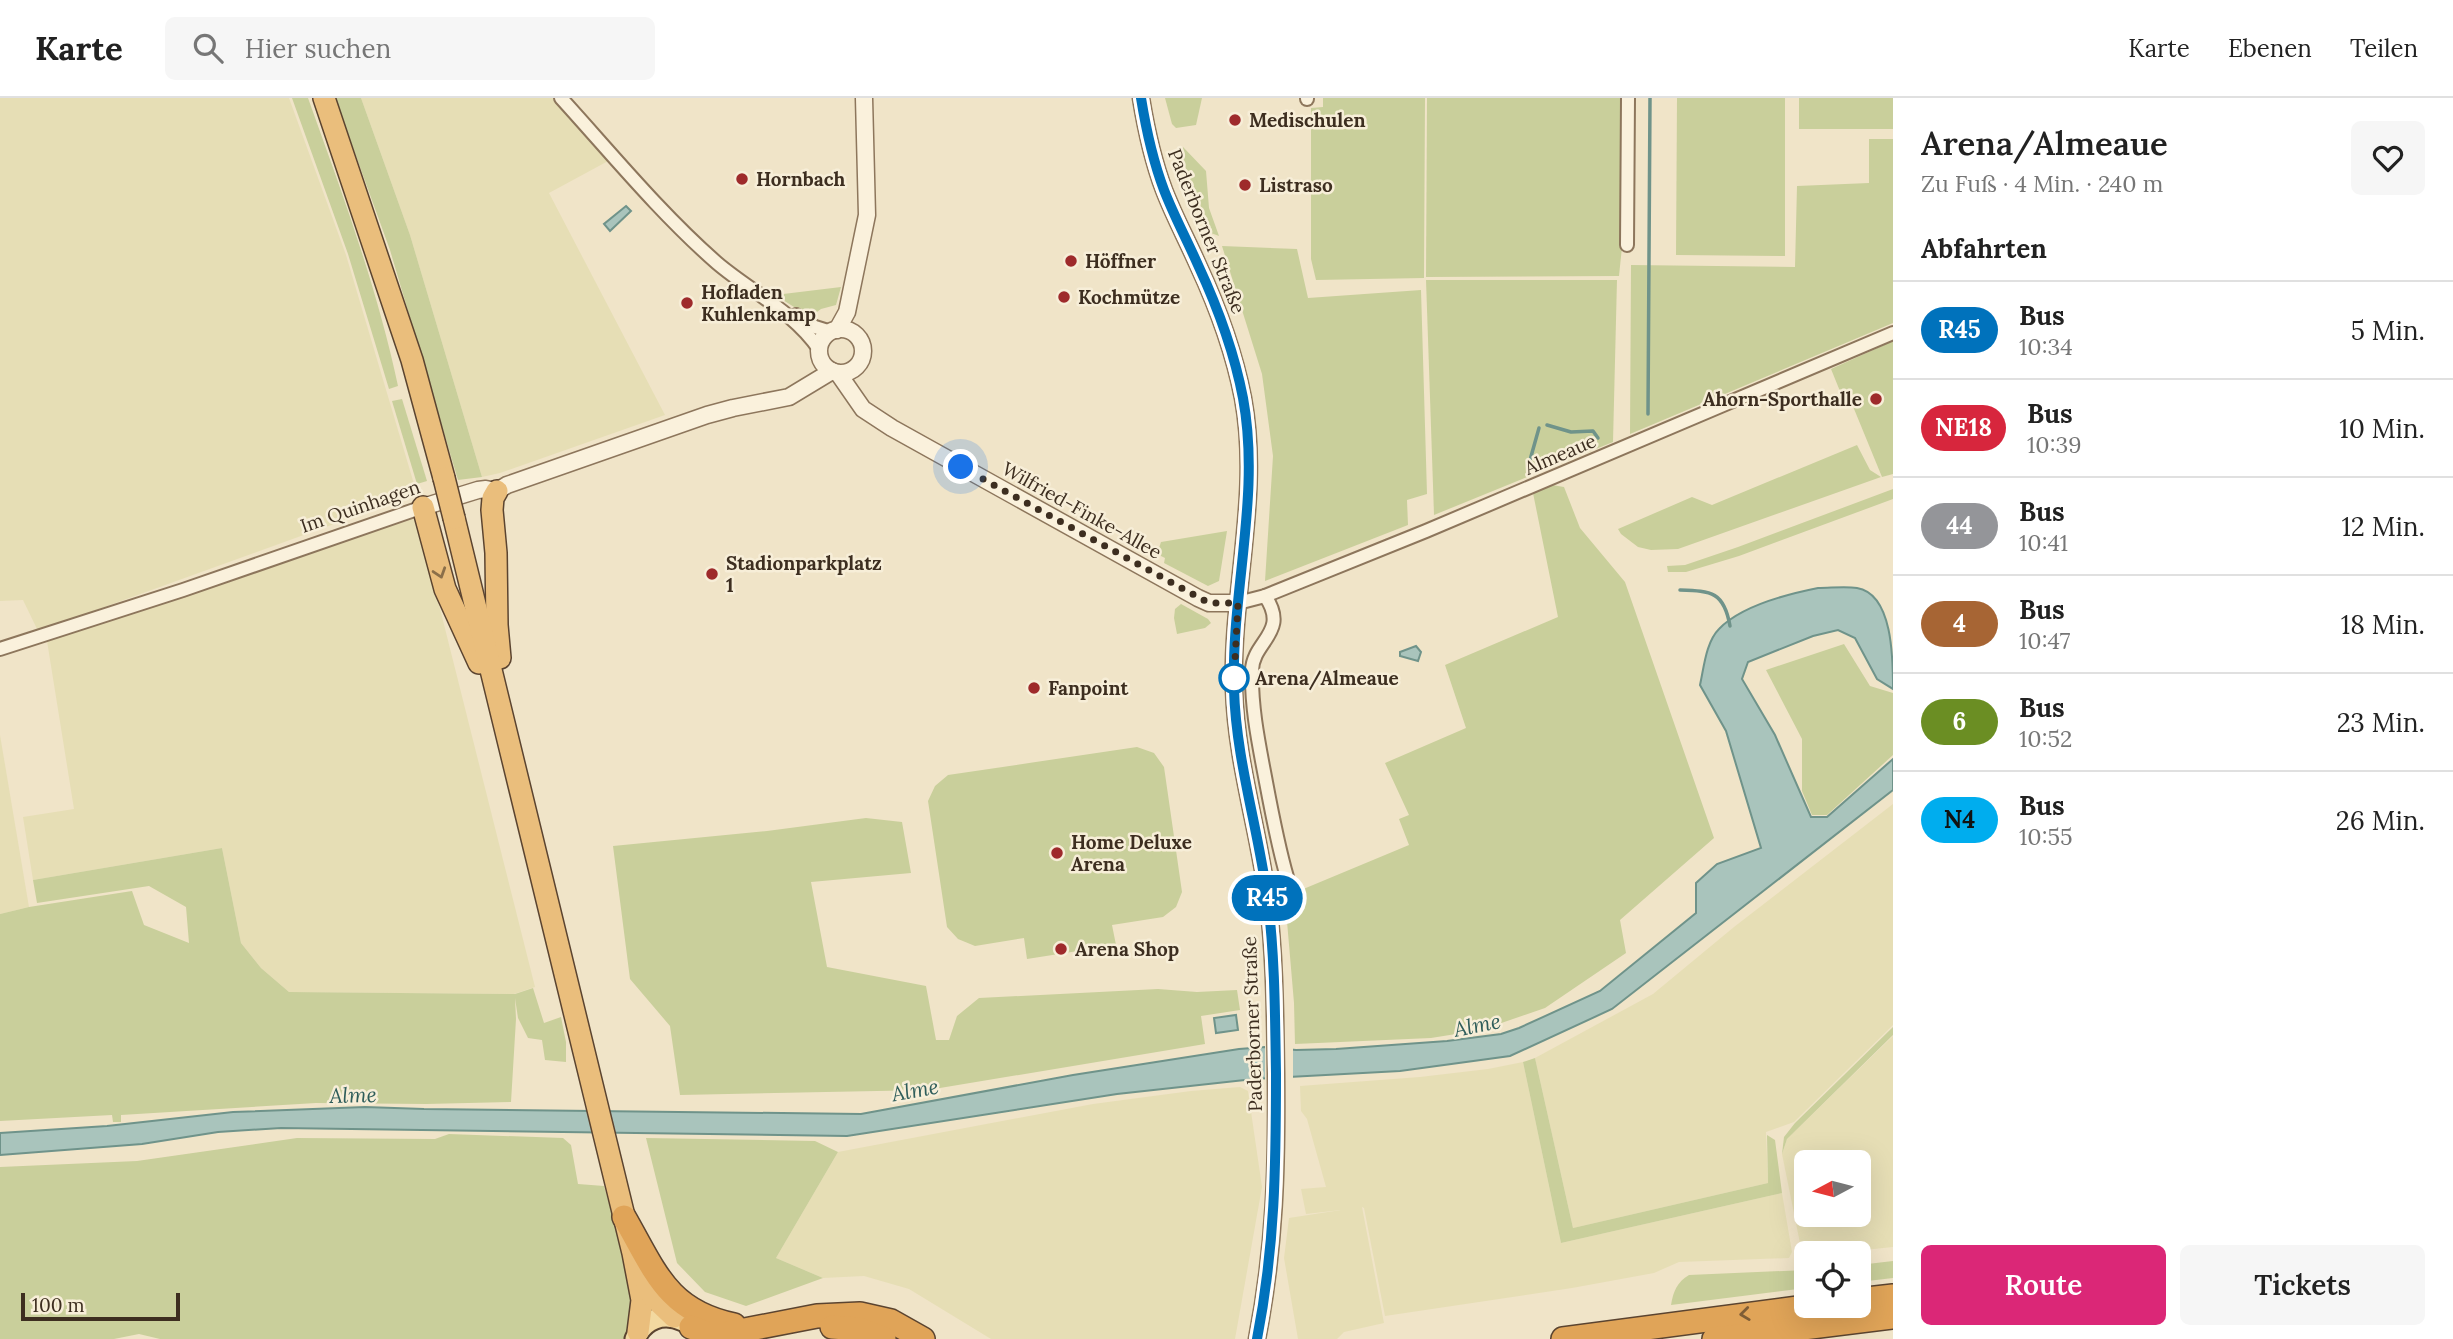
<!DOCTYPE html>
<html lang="de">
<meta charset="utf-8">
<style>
body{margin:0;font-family:Lora,serif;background:#f6f6f6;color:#222;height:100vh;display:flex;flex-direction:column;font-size:26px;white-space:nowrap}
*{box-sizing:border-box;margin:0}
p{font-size:23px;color:#767676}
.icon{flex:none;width:38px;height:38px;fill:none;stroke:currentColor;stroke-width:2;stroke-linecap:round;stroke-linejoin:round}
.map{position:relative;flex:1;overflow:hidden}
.sheet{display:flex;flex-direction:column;background:#fff;width:560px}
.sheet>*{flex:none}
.badge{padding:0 14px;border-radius:23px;font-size:24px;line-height:46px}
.needle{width:46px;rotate:263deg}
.buttons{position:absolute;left:1794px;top:1052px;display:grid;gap:14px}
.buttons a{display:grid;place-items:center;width:77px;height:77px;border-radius:10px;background:#fff;box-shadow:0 7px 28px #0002;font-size:35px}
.scale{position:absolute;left:21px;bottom:18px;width:159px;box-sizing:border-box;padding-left:7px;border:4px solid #3d2e20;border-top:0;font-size:19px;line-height:24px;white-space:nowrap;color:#3d2e20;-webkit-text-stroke:5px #f7eed8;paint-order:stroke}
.you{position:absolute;width:35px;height:35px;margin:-18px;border:5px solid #fff;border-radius:50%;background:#1a73e8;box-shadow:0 0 0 10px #1a73e833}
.map>.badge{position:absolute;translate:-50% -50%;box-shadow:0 0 0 4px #fff}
h2{padding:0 28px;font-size:26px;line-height:63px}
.round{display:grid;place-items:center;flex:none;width:74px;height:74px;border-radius:10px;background:#f6f6f6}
.headline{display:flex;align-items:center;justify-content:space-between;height:119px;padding:0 28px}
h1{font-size:33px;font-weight:600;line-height:52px}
.cta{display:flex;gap:14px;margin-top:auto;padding:14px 28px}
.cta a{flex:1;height:80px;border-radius:10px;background:#db2777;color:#fff;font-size:28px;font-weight:600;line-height:80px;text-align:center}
.cta a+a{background:#f6f6f6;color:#222}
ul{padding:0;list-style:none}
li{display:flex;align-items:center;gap:21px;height:98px;padding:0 28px;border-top:2px solid #e0e0e0}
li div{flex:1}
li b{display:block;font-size:26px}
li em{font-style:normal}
li .badge{min-width:77px;font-weight:700;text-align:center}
header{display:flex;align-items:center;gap:42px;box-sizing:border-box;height:98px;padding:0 35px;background:#fff;border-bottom:2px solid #e0e0e0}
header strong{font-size:33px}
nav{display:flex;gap:38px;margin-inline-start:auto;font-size:24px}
.search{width:490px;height:63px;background:#f6f6f6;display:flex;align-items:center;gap:18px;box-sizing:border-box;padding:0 24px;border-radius:10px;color:#767676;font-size:26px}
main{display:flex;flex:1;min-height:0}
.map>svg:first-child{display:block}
.farmland{fill:#e6deb5;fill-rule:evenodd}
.green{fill:#c9cf9b}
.water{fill:#a9c4bc;stroke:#6f938a;stroke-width:2}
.pier{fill:#f0e4c8}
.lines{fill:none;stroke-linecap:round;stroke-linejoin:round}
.stream{stroke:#6f938a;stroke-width:3.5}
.minor-casing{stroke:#8d765c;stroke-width:16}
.tertiary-casing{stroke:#8d765c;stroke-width:19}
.primary-casing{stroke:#5b4430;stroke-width:23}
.trunk-casing{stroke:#5b4430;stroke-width:24}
.motorway-casing{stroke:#5b4430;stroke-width:26}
.minor{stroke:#faf1dc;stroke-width:12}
.tertiary{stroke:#faf1dc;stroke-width:16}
.primary{stroke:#f3d9a0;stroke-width:19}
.trunk{stroke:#eabe7c;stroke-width:21}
.motorway{stroke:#e0a458;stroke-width:23}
.trunk-bridge-casing{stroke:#5b4430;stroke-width:24;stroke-linecap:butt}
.trunk-bridge{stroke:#eabe7c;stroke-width:21}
.oneway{stroke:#8b6f49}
.oneway2{stroke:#7e5d36}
.line-casing{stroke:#fff;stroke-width:16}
.line{stroke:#0072bc;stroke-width:10}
.walk{stroke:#3d2e20;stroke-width:7;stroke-dasharray:0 12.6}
.poi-dot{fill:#9e2a2b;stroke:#f7eed8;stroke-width:2.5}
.stop-dot{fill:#fff;stroke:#0072bc;stroke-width:3.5}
.labels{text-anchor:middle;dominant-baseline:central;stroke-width:5;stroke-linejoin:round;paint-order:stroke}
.poi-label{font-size:19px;font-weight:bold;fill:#3d2e20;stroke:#f7eed8;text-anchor:start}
.street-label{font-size:19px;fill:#3d2e20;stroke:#f7eed8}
.stop-label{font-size:19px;font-weight:bold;fill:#3d2e20;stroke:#f7eed8;text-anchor:start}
.water-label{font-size:21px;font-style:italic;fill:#2f5d5a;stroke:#f7eed8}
</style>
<header>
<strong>Karte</strong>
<div class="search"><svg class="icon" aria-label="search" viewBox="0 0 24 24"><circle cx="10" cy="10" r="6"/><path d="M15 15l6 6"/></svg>Hier suchen</div>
<nav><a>Karte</a><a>Ebenen</a><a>Teilen</a></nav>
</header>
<main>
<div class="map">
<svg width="1893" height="1241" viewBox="0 0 1893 1241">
<rect width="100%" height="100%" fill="#f0e4c8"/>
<g class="farmland">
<polygon points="0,0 289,0 346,157 417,396 38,533 23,502 0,503"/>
<polygon points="361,0 553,0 610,62 549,95 665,317 500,375 482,379 410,137"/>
<polygon points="412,421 418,423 535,889 514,896 289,894 261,870 241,845 222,750 33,782 23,719 74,711 47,543"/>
<polygon points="0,637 29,809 0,816"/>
<polygon points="1893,706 1893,927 1794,1024 1766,1034 1768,1085 1573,1130 1535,960 1653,896 1734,829"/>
<path d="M1893,938v211l-58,6h-29v3l-4,-3 -20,-99 5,-15zM1806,1064h52v52h-52z"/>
<polygon points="1523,964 1561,1145 1782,1095 1792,1154 1789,1160 1679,1164 1654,1175 1572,1190 1385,1218 1364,1110 1362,1109 1384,1225 1344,1234 1337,1241 1298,1241 1284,1160 1289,1120 1341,1112 1306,1116 1301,1091 1326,1089 1307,1021 1301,1013 1300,988 1420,979 1488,971"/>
<polygon points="1240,989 1248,993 1262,1089 1235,1241 991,1241 909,1191 864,1178 823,1180 776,1160 838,1054 1093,1006 1191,993"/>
</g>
<g class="green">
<path d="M292,0h16c34,95 69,189 90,288l-9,3 -41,-135z"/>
<polygon points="335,0 361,0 410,137 482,379 458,382 390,152"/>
<polygon points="1165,0 1202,0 1196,27 1176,30 1172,26"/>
<polygon points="1323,0 1425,0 1424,180 1316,182 1311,161 1311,10 1323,9"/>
<polygon points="1427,0 1621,0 1622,149 1619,178 1426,179"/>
<polygon points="1677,0 1785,0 1785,158 1676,157"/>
<rect x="1799" y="0" width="94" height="31"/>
<polygon points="1869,41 1893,41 1893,225 1630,336 1631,167 1795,169 1797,88 1869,85"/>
<polygon points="1183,49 1206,73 1209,110 1219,138 1211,135 1180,55"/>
<polygon points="1222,148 1297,151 1308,200 1421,192 1427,396 1407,402 1408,427 1265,483 1273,358 1262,276"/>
<polygon points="1426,182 1617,182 1613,344 1434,417"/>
<polygon points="841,189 836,207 821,211 810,219 775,197"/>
<polygon points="1893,243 1893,376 1882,379 1852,306 1846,308 1831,271"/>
<polygon points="402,301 427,383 417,386 392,303"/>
<polygon points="1857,347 1870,372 1881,379 1678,451 1651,452 1638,449 1621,436 1618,431 1692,399 1712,407"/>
<polygon points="1552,387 1564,389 1580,430 1625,484 1714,740 1620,822 1626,855 1545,910 1481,932 1431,940 1295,946 1294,905 1285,800 1287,795 1289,797 1409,747 1399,721 1409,717 1385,665 1466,630 1445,567 1558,519 1533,395"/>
<polygon points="1893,391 1893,401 1739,458 1686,474 1668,474 1667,468 1685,467 1738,449"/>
<polygon points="1227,433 1219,483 1208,488 1164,465 1165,460 1157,456 1161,444"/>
<polygon points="1181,506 1208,521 1211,525 1205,530 1177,536 1174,520 1175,511"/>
<polygon points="1844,546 1870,588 1893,595 1893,657 1827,717 1812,717 1802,693 1802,641 1766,572"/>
<polygon points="1137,649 1154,655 1164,669 1182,794 1176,809 1163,819 1112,827 1116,847 1027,861 1024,840 975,848 958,841 947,829 928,703 935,688 948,677"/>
<polygon points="866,720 902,724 911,775 811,784 827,869 926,888 936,942 949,942 957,918 979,900 1158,891 1197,894 1237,892 1240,912 1201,918 1205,946 928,992 680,997 670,928 630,881 613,748 767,733"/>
<polygon points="222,750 241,845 261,870 289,894 515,896 533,890 544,925 561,919 566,944 566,964 545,962 542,942 528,940 518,920 515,900 516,921 511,1004 426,1006 316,1005 121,1017 121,1024 113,1024 112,1017 0,1023 0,816 29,809 132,793 144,827 189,845 186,809 149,788 37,805 33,782"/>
<polygon points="1893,929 1893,937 1787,1041 1782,1056 1784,1039 1795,1025"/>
<polygon points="1535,960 1573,1130 1768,1085 1767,1037 1775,1042 1782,1095 1561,1145 1523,964"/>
<polygon points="449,1036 563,1040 571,1047 578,1086 604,1088 632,1186 635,1220 624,1241 160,1241 139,1236 114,1241 0,1241 0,1069 137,1063 297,1040 435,1041"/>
<polygon points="646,1040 815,1043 838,1054 776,1160 823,1180 746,1208 705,1194 677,1165"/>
<polygon points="1893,1163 1893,1180 1859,1184 1859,1167"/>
<path d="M1806,1172v18l-135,17c2,-13 6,-23 18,-30z"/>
</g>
<g class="water">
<polygon points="626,108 631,113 610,133 604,126"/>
<path d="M1818,490c13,0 27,-2 39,0 36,6 36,71 36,101l-16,-10 -22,-41 -17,-8 -25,6 -65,26 -6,17 33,56 36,82h16l66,-58v31l-281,219 -102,47 -110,15 -146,8 -137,15 -270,42 -566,-8 -63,4 -76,12 -142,11v-22l107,-7 126,-14 132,-5 59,2 437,5 212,-39 166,-26 26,-2 31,3 40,-1 111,-8 54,-7 18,-6 81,-37 96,-78v-30l21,-19 44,-16 -35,-117 -26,-46c4,-18 6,-43 19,-56 22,-23 69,-35 99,-41z"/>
<polygon points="1416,548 1421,554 1418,563 1400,558 1400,554"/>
<polygon points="1236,917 1238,932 1216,935 1214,920"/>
</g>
<polygon class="pier" points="1265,945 1293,948 1293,983 1265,984"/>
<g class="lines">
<g class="stream">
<polyline points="1648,316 1650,0"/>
<polyline points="1547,327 1571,334 1593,333 1598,340"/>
<polyline points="1532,369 1530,362 1539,330"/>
<path d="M1680,492c32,1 44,2 50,36"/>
</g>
<g class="minor-casing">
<g id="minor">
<path d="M561,0c50,55 99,115 156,165 34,29 76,48 102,86"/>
<polyline points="1307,1 1307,0"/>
<polyline points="1627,147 1628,0"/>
<polyline points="796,217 815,229 831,234"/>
<path d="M1265,498c25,36 -12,45 -13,74 -1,38 7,75 14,112 6,32 12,64 21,95"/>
<polyline points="1238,505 1265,498 1426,433 1893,235"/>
<polyline points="0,551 183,492 423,409"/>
</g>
</g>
<g class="tertiary-casing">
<g id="tertiary">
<path d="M1141,0c5,31 12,63 23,92 10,26 23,50 34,75 20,43 36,87 45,133 18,97 -12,194 -9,291 2,72 25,142 34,213 7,57 7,114 8,171 1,93 -1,174 -19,266"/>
<circle cx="841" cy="253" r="22"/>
<polyline points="837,232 847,214 867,117 864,0"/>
<polyline points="838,275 863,311 892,330 1198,500 1209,505 1238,505"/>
<polyline points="423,409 478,392 486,391 497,393 507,387 707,317 733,310 789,299 832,273"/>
</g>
</g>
<g class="primary-casing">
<path id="primary" d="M635,1241c9,-20 28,-27 48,-18"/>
</g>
<g class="trunk-casing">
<g id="trunk">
<polyline points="324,0 412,262 444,380"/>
<polyline points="497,393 493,400 492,412 496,455 497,527 500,560"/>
<polyline points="423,409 445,491 479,565"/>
<polyline points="454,420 633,1155 642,1202 638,1234"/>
<polyline points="644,1179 653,1199 674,1219"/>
</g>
</g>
<g class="motorway-casing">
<g id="motorway">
<path d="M624,1119c31,54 43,94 110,108"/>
<polyline points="1858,1202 1893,1198"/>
<polyline points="691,1229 708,1236 724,1236 817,1218 860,1216 891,1223 923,1241"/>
<polyline points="832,1229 859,1231 884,1241"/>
<polyline points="1563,1241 1813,1208"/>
<polyline points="1714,1241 1893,1219"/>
</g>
</g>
<use href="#minor" class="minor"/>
<use href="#tertiary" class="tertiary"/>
<use href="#primary" class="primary"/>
<use href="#trunk" class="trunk"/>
<use href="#motorway" class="motorway"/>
<g class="trunk-bridge-casing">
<polyline id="trunk-bridge" points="444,380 454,420"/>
</g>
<use href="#trunk-bridge" class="trunk-bridge"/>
</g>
<defs><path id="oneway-chevron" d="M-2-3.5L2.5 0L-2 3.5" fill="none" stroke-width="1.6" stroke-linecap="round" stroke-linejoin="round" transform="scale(1.75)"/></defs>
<use class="oneway" href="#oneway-chevron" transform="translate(440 475) rotate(72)"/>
<use class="oneway2" href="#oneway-chevron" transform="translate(1745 1216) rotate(173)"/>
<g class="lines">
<g class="line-casing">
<path id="line" d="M1141,0c5,31 12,63 23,92 10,26 23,50 34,75 20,43 36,86 45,133 18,97 -12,194 -9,291 2,72 25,142 34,213 7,57 7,114 8,171 0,93 -1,174 -19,266"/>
</g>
<use href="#line" class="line"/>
<polyline class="walk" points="961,369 1198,499 1209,505 1238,505 1234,582 1234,580"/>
</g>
<g class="poi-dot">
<circle cx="1235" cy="22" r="7"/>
<circle cx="742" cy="81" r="7"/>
<circle cx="1245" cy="87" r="7"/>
<circle cx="1071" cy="163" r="7"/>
<circle cx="1064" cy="199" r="7"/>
<circle cx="687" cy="205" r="7"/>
<circle cx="1876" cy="301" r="7"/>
<circle cx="712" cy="476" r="7"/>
<circle cx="1034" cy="590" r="7"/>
<circle cx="1057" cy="755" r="7"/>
<circle cx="1061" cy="851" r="7"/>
</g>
<circle class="stop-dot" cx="1234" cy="580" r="14"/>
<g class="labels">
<g class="poi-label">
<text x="1249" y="22">Medischulen</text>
<text x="756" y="81">Hornbach</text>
<text x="1259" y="87">Listraso</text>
<text x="1085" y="163">Höffner</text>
<text x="701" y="194">Hofladen<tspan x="701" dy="22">Kuhlenkamp</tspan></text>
<text x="1078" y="199">Kochmütze</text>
<text x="1862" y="301" text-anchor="end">Ahorn-Sporthalle</text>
<text x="726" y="465">Stadionparkplatz<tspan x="726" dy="22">1</tspan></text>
<text x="1048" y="590">Fanpoint</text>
<text x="1071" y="744">Home Deluxe<tspan x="1071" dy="22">Arena</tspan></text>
<text x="1075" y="851">Arena Shop</text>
</g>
<g class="street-label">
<text transform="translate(1207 133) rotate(68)">Paderborner Straße</text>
<text transform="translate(1560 356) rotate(-23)">Almeaue</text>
<text transform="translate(360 408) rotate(-19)">Im Quinhagen</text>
<text transform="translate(1082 412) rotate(29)">Wilfried-Finke-Allee</text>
<text transform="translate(1252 926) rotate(-92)">Paderborner Straße</text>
</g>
<g class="stop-label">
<text x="1255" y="580">Arena/Almeaue</text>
</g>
<g class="water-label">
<text transform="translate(1477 927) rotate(-11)">Alme</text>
<text transform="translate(915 992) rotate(-10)">Alme</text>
<text transform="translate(353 997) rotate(-1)">Alme</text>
</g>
</g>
</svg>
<div class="buttons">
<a><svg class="needle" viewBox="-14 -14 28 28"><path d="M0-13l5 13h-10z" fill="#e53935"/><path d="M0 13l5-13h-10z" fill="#767676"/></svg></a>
<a><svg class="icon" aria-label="locate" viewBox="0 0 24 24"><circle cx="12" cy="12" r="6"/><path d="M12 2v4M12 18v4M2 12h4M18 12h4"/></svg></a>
</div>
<div class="scale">100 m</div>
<div class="you" style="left:961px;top:369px"></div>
<b class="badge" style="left:1267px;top:800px;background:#0072bc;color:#fff">R45</b>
</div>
<section class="sheet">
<div class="headline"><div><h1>Arena/Almeaue</h1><p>Zu Fuß · 4 Min. · 240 m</p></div><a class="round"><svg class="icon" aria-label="heart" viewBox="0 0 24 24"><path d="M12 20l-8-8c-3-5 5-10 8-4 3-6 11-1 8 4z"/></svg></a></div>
<h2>Abfahrten</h2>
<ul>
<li><span class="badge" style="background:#0072bc;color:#fff">R45</span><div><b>Bus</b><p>10:34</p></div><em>5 Min.</em></li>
<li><span class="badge" style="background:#d7263d;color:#fff">NE18</span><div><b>Bus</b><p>10:39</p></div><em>10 Min.</em></li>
<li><span class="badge" style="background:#949599;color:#fff">44</span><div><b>Bus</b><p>10:41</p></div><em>12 Min.</em></li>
<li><span class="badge" style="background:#a76534;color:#fff">4</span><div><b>Bus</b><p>10:47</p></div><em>18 Min.</em></li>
<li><span class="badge" style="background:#6b8e23;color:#fff">6</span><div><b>Bus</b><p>10:52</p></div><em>23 Min.</em></li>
<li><span class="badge" style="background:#00adee;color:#111">N4</span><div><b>Bus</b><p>10:55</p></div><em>26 Min.</em></li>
</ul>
<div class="cta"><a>Route</a><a>Tickets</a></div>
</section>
</main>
